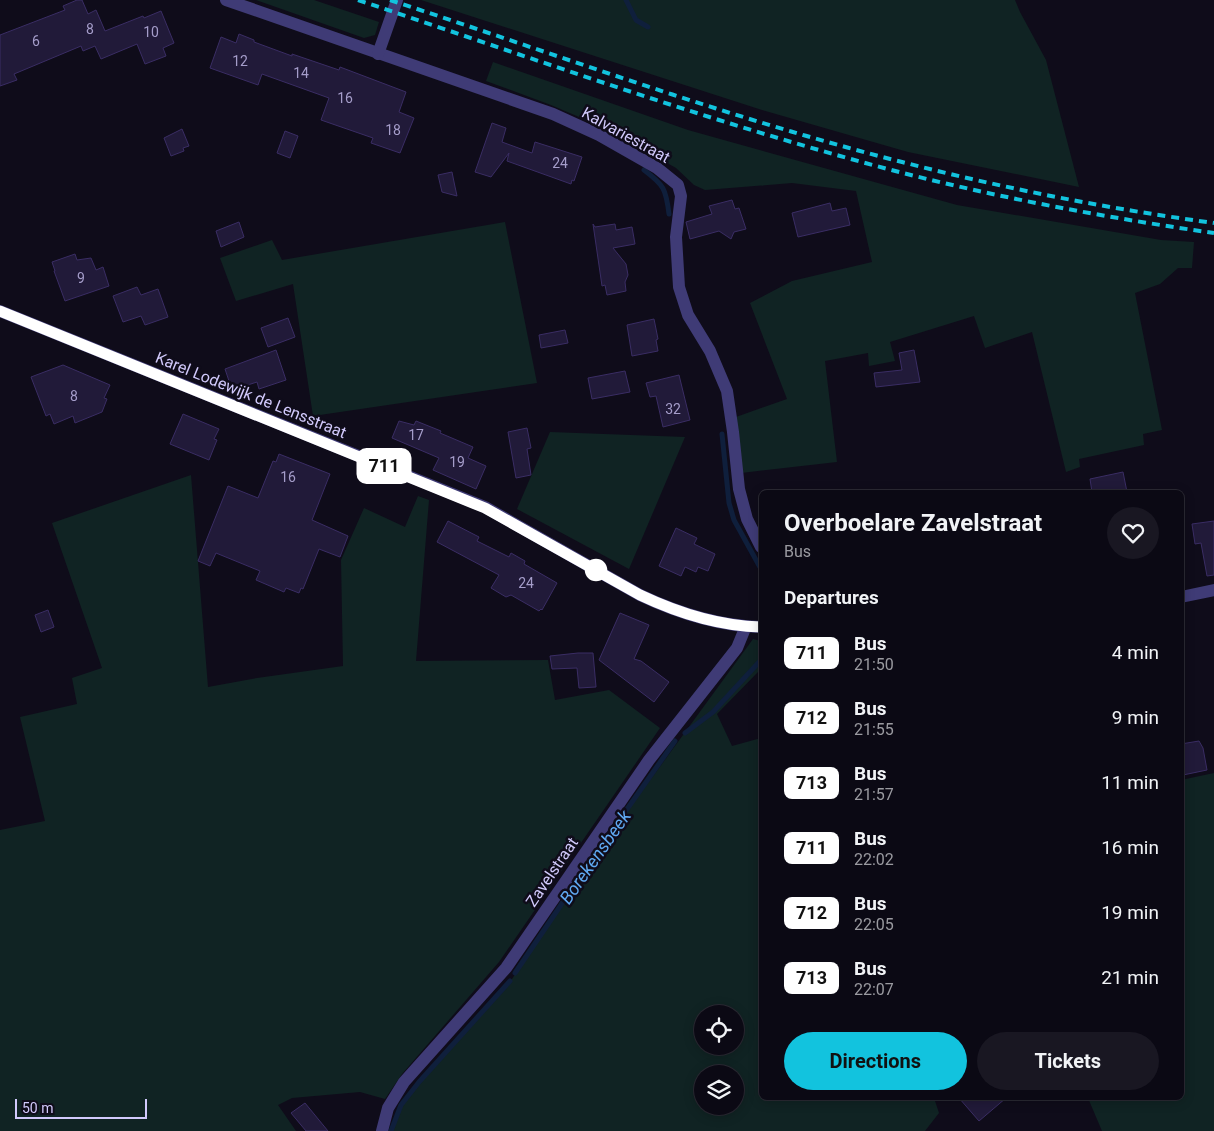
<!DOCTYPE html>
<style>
body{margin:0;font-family:Roboto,sans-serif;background:#191722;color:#f1f3f6;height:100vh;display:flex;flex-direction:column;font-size:19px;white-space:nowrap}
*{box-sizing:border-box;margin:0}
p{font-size:16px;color:#9a9aa0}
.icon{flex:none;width:28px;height:28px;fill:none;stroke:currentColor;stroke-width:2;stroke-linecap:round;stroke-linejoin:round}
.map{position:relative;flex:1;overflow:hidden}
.details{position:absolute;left:759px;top:490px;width:425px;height:610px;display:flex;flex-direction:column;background:#0b0914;border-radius:8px;box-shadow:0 2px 12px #0003,0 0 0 1px #2b2a34}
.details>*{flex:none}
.badge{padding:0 10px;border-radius:8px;font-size:18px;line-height:32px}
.tools{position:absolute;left:694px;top:1005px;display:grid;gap:10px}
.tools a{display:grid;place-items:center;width:50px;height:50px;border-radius:50%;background:#0b0914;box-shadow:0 2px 12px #0003,0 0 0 1px #2b2a34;font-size:25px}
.scale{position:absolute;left:15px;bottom:12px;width:132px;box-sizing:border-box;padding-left:5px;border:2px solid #d1c9fb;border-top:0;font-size:14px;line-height:18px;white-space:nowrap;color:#d1c9fb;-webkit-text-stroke:4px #0f0c1a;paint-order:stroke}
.map>.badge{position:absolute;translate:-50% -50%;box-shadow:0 0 0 2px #fff}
h2{padding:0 25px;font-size:19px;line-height:45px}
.round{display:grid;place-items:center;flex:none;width:52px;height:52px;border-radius:26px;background:#191722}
.overview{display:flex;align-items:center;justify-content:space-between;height:85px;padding:0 25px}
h1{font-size:24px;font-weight:700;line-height:38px}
.primary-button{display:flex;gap:10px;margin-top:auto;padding:10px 25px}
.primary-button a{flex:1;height:58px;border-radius:30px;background:#12c3de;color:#111;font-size:20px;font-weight:700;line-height:58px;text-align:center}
.primary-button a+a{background:#191722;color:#f1f3f6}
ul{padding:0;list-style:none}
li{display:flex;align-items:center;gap:15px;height:65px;padding:0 25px}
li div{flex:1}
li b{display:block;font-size:19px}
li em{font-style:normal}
li .badge{min-width:55px;font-weight:700;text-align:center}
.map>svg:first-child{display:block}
.green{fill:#102323;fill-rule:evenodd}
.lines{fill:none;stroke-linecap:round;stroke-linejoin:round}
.stream{stroke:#0f1f3c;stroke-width:5}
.building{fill:#211a39;stroke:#3a2d64}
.minor{stroke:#3f3b76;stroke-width:12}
.tertiary{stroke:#3f3b76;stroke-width:12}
.rail{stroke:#12c3de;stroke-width:4;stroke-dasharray:8 6;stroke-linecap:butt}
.line-casing{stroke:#fff;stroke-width:11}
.line{stroke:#fff;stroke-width:8}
.stop-dot{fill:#fff;stroke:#fff;stroke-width:2.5}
.labels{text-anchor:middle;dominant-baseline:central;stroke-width:5;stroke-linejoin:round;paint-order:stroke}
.number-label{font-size:14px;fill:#a59dca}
.street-label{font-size:16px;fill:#d1c9fb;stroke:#0f0c1a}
.water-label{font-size:18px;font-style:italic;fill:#60a9f2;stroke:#0f0c1a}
</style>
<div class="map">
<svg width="1214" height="1131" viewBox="0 0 1214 1131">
<rect width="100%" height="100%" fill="#0f0c1a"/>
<g class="green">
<polygon points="256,0 314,0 379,22 375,35 364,38"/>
<polygon points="421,0 1015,0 1020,12 1046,60 1079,187 908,152 762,110"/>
<polygon points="493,62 688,130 957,205 1161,240 1194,242 1192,268 1178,268 1160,284 1135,293 1162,430 1143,434 1144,445 1079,459 1080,467 1066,472 1032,332 985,348 974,316 890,342 895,361 869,366 868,353 825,361 837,462 741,473 736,417 787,399 750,303 792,281 872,262 856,191 792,183 705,190 694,185 676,168 605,128 551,105 486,81"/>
<polygon points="505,222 537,383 313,416 293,284 236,301 220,258 272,240 282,260"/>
<polygon points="550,432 685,437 629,569 517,509"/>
<polygon points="191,475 208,687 257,678 343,666 341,560 364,508 405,527 418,496 429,500 416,661 548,660 555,700 609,690 660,728 499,962 402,1074 385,1099 360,1092 292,1098 278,1105 296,1131 0,1131 0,830 45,821 20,717 77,704 72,678 102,668 52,523"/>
<path d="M753,639l8,2v24l-3,7 -41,42 15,32 29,-8v360h173l5,15 -14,18h-532l10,-28 15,-23 94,-101 58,-89zM702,1014h33v32h-33zM702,1074h33v32h-33z"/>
<polygon points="1214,773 1214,1131 1102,1131 1088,1098 1181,1098 1181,780"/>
</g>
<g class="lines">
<g class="stream">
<polyline points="626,0 636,20 648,27"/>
<path d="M644,170c20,15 22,19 25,44"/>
<polyline points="722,434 729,503 734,520 761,569"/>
<polyline points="685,733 713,712 761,660"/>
<polyline points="515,973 594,856 675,741"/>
<polyline points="391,1131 401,1105 419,1082 510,981"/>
</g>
</g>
<g class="building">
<polygon points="77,0 82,0 88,14 96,10 105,31 143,16 144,18 161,11 174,43 163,48 166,56 145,64 137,44 101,59 95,46 83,51 81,46 14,74 17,80 0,86 0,35 65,10 63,6"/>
<polygon points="239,34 254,40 254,42 292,56 292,54 339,70 340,67 406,92 399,112 414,118 400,153 371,143 373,138 321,120 329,98 262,74 258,85 210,68 221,37 236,43"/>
<polygon points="492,123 506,128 502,142 532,153 535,142 582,157 574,181 572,180 571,184 507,161 509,153 491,177 475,172"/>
<polygon points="182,129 189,146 183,148 184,151 171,156 164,138"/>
<polygon points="285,131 298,136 290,158 277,153"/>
<polygon points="452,172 454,182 457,196 442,192 438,175"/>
<polygon points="732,200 735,209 739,208 746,229 734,232 731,239 719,231 690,239 686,222 712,214 709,206"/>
<polygon points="830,203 832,211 846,208 850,225 798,237 792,213"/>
<polygon points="239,222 244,237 221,247 216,231"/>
<polygon points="593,224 595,227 615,224 616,230 632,227 635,244 613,248 626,264 628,275 625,282 626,291 607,295 605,285 602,286"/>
<polygon points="75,254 77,260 91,258 96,270 103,267 109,286 65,301 54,271 55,271 52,262"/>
<polygon points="137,287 141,295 158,289 168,317 145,325 141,316 123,322 113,296"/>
<polygon points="288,318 295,337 268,347 261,328"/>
<polygon points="654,319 658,339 656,340 658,351 632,356 627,325"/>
<polygon points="565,330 568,343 541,348 539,335"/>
<polygon points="276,350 286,380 259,389 257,382 232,390 225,369"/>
<polygon points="914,350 920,382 876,387 874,373 902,370 899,353"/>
<polygon points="63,365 110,385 104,398 107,399 102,412 75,423 73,416 54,424 50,414 46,416 31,377"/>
<polygon points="625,371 630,392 592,399 588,378"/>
<polygon points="679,375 690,420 663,427 656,396 650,397 646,383"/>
<polygon points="183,414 219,429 214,439 217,440 209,460 170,444"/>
<polygon points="399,421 414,425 416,421 441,431 440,433 473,447 468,458 486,466 476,489 433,470 439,458 392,438"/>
<polygon points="527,428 531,448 527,449 531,475 516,478 508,432"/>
<polygon points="279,454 330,474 312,520 348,536 340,557 319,549 303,589 301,588 299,593 286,588 284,592 256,580 260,571 216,553 210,566 198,561 228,486 258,498 273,461 276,462"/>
<polygon points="1123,472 1127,492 1092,492 1090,479"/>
<polygon points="448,521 479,537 477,541 509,557 511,553 525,561 524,564 557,583 542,610 541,609 539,611 511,595 506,597 491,588 499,575 437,542"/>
<polygon points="1214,521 1214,575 1207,576 1201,543 1195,544 1192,524"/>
<polygon points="676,528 697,538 694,544 715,554 708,571 698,567 696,572 685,567 681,576 659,566"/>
<polygon points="48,610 54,627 41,632 35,615"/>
<polygon points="620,613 649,625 634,659 641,661 669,682 654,702 599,660"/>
<polygon points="578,653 593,653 596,687 579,688 577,668 552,669 550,656"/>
<polygon points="1199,741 1203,748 1207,770 1183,775 1181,765 1181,744"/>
<polygon points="959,1098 1006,1098 979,1121"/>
<polygon points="305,1103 328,1131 306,1131 291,1113"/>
</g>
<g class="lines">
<g class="minor">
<polyline points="226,0 553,114 599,135 657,168 678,185 681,196 676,237 679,287 688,315 710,351 727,391 733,432 739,489 747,519 761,547"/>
<polyline points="378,54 397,0"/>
<polyline points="382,1131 388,1108 404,1082 506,968 649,760 737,648 746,626"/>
</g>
<g class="tertiary">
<path d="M0,311l485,196 155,88c38,18 79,31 121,32"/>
<polyline points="1181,597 1214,590"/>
</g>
<g class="rail">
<path d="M358,0c180,60 360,125 545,173 102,26 206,45 311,60"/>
<path d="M390,0c171,56 341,119 516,163 101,26 204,46 308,60"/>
</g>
</g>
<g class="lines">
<g class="line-casing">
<path id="line" d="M0,311l485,197 155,87c38,18 79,31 121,32"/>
</g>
<use href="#line" class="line"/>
</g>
<circle class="stop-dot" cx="596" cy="570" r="10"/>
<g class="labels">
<g class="number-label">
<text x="90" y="29">8</text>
<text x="151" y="32">10</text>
<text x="36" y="41">6</text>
<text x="240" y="61">12</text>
<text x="301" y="73">14</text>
<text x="345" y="98">16</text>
<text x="393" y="130">18</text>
<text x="560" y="163">24</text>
<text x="81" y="278">9</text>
<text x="74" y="396">8</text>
<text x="673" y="409">32</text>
<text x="416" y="435">17</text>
<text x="457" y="462">19</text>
<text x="288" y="477">16</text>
<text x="526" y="583">24</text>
</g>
<g class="street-label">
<text transform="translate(626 135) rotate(29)">Kalvariestraat</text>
<text transform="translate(251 395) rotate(22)">Karel Lodewijk de Lensstraat</text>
<text transform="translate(552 872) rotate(-56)">Zavelstraat</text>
</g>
<g class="water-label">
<text transform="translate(595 857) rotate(-55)">Borekensbeek</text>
</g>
</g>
</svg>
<div class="tools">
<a><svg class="icon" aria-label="locate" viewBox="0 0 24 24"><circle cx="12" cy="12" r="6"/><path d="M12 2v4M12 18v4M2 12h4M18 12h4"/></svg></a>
<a><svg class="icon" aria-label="layers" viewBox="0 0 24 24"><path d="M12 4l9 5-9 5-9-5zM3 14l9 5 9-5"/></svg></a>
</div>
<div class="scale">50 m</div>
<b class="badge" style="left:384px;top:466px;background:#fff;color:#111">711</b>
<section class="details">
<div class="overview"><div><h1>Overboelare Zavelstraat</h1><p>Bus</p></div><a class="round"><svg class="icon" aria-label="heart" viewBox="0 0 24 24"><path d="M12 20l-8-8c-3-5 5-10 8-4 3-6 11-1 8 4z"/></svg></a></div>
<h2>Departures</h2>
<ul>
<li><span class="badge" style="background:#fff;color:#111">711</span><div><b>Bus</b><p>21:50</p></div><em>4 min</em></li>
<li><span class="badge" style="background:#fff;color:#111">712</span><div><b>Bus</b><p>21:55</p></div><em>9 min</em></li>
<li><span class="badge" style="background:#fff;color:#111">713</span><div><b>Bus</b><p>21:57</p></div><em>11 min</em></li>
<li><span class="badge" style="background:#fff;color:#111">711</span><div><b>Bus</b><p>22:02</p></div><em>16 min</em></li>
<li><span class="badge" style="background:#fff;color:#111">712</span><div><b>Bus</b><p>22:05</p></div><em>19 min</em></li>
<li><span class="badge" style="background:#fff;color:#111">713</span><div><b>Bus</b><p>22:07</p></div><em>21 min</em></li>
</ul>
<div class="primary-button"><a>Directions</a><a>Tickets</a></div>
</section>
</div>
